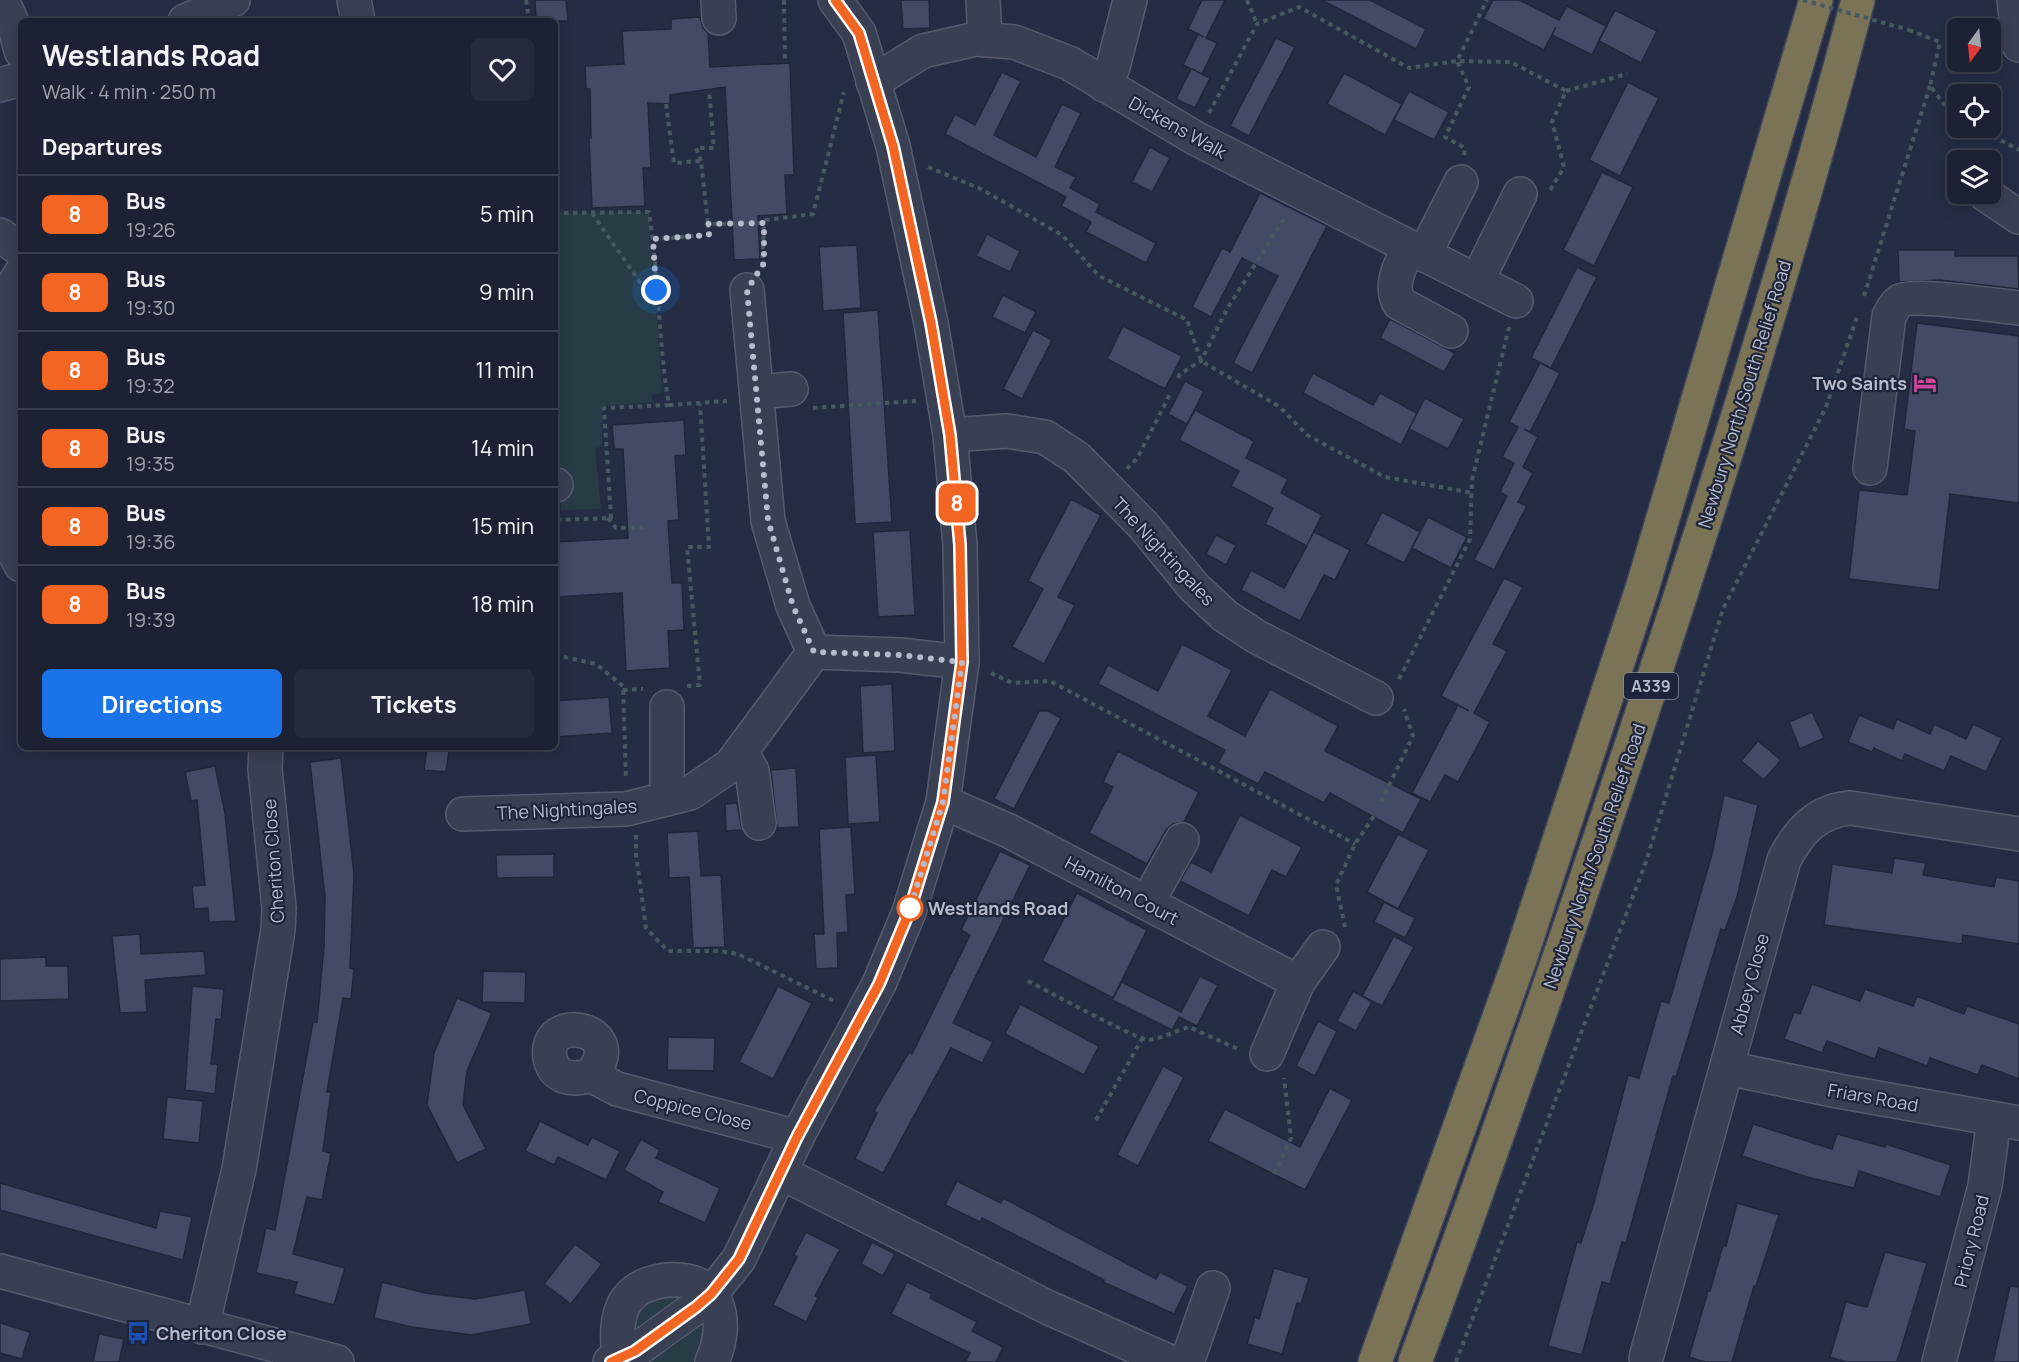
<!DOCTYPE html>
<meta charset="utf-8">
<style>
body{margin:0;font-family:Manrope,sans-serif;background:#252a3c;color:#f1f3f6;height:100vh;display:flex;flex-direction:column;font-size:22px;white-space:nowrap}
*{box-sizing:border-box;margin:0}
p{font-size:20px;color:#a0a4ac}
.icon{flex:none;width:33px;height:33px;fill:none;stroke:currentColor;stroke-width:2;stroke-linecap:round;stroke-linejoin:round}
.map{position:relative;flex:1;overflow:hidden}
.details{position:absolute;left:18px;top:18px;width:540px;height:732px;display:flex;flex-direction:column;background:#1c2234;border-radius:9px;box-shadow:0 3px 15px #0003,0 0 0 2px #3a3f4f}
.details>*{flex:none}
.badge{padding:0 12px;border-radius:9px;font-size:21px;line-height:39px}
.needle{width:39px;rotate:195deg}
.controls{position:absolute;left:1947px;top:18px;display:grid;gap:12px}
.controls a{display:grid;place-items:center;width:54px;height:54px;border-radius:9px;background:#1c2234;box-shadow:0 3px 15px #0003,0 0 0 2px #3a3f4f;font-size:30px}
.you{position:absolute;width:30px;height:30px;margin:-15px;border:4px solid #fff;border-radius:50%;background:#1a73e8;box-shadow:0 0 0 9px #1a73e833}
.map>.badge{position:absolute;translate:-50% -50%;box-shadow:0 0 0 3px #fff}
h2{padding:0 24px;font-size:22px;line-height:54px}
.round{display:grid;place-items:center;flex:none;width:63px;height:63px;border-radius:9px;background:#252a3c}
.headline{display:flex;align-items:center;justify-content:space-between;height:102px;padding:0 24px}
h1{font-size:28px;font-weight:700;line-height:45px}
.action{display:flex;gap:12px;margin-top:auto;padding:12px 24px}
.action a{flex:1;height:69px;border-radius:9px;background:#1a73e8;color:#fff;font-size:24px;font-weight:700;line-height:69px;text-align:center}
.action a+a{background:#252a3c;color:#f1f3f6}
ul{padding:0;list-style:none}
li{display:flex;align-items:center;gap:18px;height:78px;padding:0 24px;border-top:2px solid #3a3f4f}
li div{flex:1}
li b{display:block;font-size:22px}
li em{font-style:normal}
li .badge{min-width:66px;font-weight:700;text-align:center}
.map>svg:first-child{display:block}
.green{fill:#273c45}
.building{fill:#424a65;stroke:#20263b;stroke-width:1.5}
.lines{fill:none;stroke-linecap:round;stroke-linejoin:round}
.minor-casing{stroke:#555a6e;stroke-width:36}
.highway-casing{stroke:#41475b;stroke-width:36}
.path{stroke:#465961;stroke-width:4;stroke-dasharray:4.5 4.5;stroke-linecap:butt}
.minor{stroke:#3a4054;stroke-width:33}
.highway{stroke:#7a7356;stroke-width:33}
.path-bridge{stroke:#465961;stroke-width:4;stroke-dasharray:4.5 4.5;stroke-linecap:butt}
.line-casing{stroke:#fff;stroke-width:14}
.line{stroke:#f26522;stroke-width:9}
.walk{stroke:#b7bccd;stroke-width:6;stroke-dasharray:0 10.8}
.stop-dot{fill:#fff;stroke:#f26522;stroke-width:3}
.labels{text-anchor:middle;dominant-baseline:central;stroke-width:4.5;stroke-linejoin:round;paint-order:stroke}
.shield{fill:#1e2439;stroke:#898ea1;stroke-width:1.5}
.shield-label{font-size:16px;font-weight:bold;fill:#b7bccd}
.street-label{font-size:18px;fill:#b7bccd;stroke:#1e2439}
.poi-label{font-size:18px;font-weight:bold;fill:#b7bccd;stroke:#1e2439;text-anchor:end}
.stop-label{font-size:18px;font-weight:bold;fill:#b7bccd;stroke:#1e2439;text-anchor:start}
</style>
<div class="map">
<svg width="2019" height="1362" viewBox="0 0 2019 1362">
<rect width="100%" height="100%" fill="#252d45"/>
<g class="green">
<polygon points="649,212 662,392 652,395 652,402 602,406 602,447 595,448 601,509 561,510 558,467 555,466 555,275 559,264 555,213"/>
<polygon points="690,1294 628,1338 643,1297"/>
<polygon points="708,1318 697,1362 647,1362 676,1345"/>
</g>
<g class="building">
<polygon points="535,0 566,0 568,21 536,21"/>
<polygon points="901,0 929,0 930,28 903,29"/>
<polygon points="1202,0 1225,0 1206,38 1217,43 1202,74 1192,69 1210,78 1195,108 1176,99 1191,69 1183,65 1198,34 1204,37 1188,29"/>
<polygon points="1322,0 1370,0 1426,29 1416,49"/>
<polygon points="1493,0 1519,0 1559,20 1567,6 1606,26 1592,55 1552,35 1556,27 1544,50 1483,19"/>
<polygon points="1615,10 1657,31 1641,63 1599,41"/>
<polygon points="700,17 703,28 708,33 710,67 790,63 794,175 785,175 787,214 758,216 760,259 734,260 725,87 670,95 670,104 648,103 651,168 643,168 645,206 592,208 589,138 591,138 590,89 586,89 585,66 624,64 622,31 671,29 671,19"/>
<polygon points="1276,38 1295,47 1249,136 1230,126"/>
<polygon points="1002,72 1021,81 994,135 1036,157 1062,104 1081,113 1055,167 1076,177 1070,188 1100,204 1096,212 1156,243 1146,263 1086,232 1091,222 1061,206 1066,197 945,134 955,114 975,125"/>
<polygon points="1344,73 1402,104 1385,135 1327,104"/>
<polygon points="1628,82 1659,98 1620,176 1589,160"/>
<polygon points="1409,91 1449,112 1434,140 1394,120"/>
<polygon points="1150,147 1170,158 1152,192 1132,182"/>
<polygon points="1602,172 1633,187 1594,266 1563,250"/>
<polygon points="1260,193 1327,226 1252,373 1233,363 1278,276 1242,258 1211,317 1192,307 1222,248 1230,252"/>
<polygon points="987,234 1020,251 1010,272 976,256"/>
<polygon points="857,245 861,308 823,311 819,247"/>
<polygon points="1898,250 1955,250 1955,256 2018,256 2019,289 1940,280 1899,282"/>
<polygon points="1577,267 1597,277 1551,368 1531,358"/>
<polygon points="1003,295 1036,312 1025,333 992,317"/>
<polygon points="878,310 892,522 855,524 843,313"/>
<polygon points="1390,319 1455,353 1444,372 1380,338"/>
<polygon points="1917,323 2019,336 2019,503 1950,494 1939,590 1849,579 1859,490 1907,495 1915,431 1904,429"/>
<polygon points="1123,326 1182,356 1165,389 1107,359"/>
<polygon points="1033,330 1052,340 1022,399 1003,389"/>
<polygon points="1540,363 1560,373 1530,432 1524,429 1538,437 1523,467 1533,473 1518,502 1527,506 1494,570 1474,560 1507,496 1500,492 1514,463 1502,457 1518,427 1509,422"/>
<polygon points="1313,373 1373,405 1380,393 1417,413 1401,445 1303,393"/>
<polygon points="1185,381 1204,391 1187,424 1168,414"/>
<polygon points="1425,398 1464,419 1448,449 1409,429"/>
<polygon points="1195,410 1254,441 1246,458 1288,479 1281,493 1322,515 1307,545 1314,532 1350,550 1335,580 1324,575 1300,621 1241,590 1251,570 1284,588 1307,546 1265,524 1273,508 1231,486 1239,471 1179,440"/>
<polygon points="684,420 686,455 675,456 679,520 668,521 672,583 682,583 684,630 668,631 670,668 626,671 622,593 555,597 555,542 628,538 623,449 614,449 612,425"/>
<polygon points="1071,499 1101,515 1058,597 1075,605 1044,664 1012,647 1043,589 1028,581"/>
<polygon points="1382,512 1420,532 1404,563 1366,544"/>
<polygon points="1428,517 1467,537 1451,568 1412,548"/>
<polygon points="910,530 915,615 878,617 873,532"/>
<polygon points="1216,535 1236,545 1226,565 1206,554"/>
<polygon points="1504,578 1523,587 1493,644 1507,651 1474,713 1490,722 1458,782 1445,775 1430,802 1412,793 1458,705 1469,711 1441,696"/>
<polygon points="1182,644 1232,670 1208,716 1245,736 1270,689 1338,726 1325,751 1421,799 1403,833 1330,793 1324,803 1265,772 1258,784 1218,763 1225,750 1098,684 1108,665 1158,691"/>
<polygon points="892,684 895,751 863,753 860,686"/>
<polygon points="609,697 612,733 555,737 555,701"/>
<polygon points="1039,711 1048,711 1061,718 1014,809 994,799"/>
<polygon points="1812,712 1824,738 1800,749 1789,722"/>
<polygon points="1859,715 1893,729 1897,719 1930,734 1934,724 1966,739 1973,724 2002,738 1986,772 1951,756 1944,771 1905,754 1902,761 1874,748 1872,752 1848,742"/>
<polygon points="1758,741 1781,760 1764,780 1741,761"/>
<polygon points="427,748 449,751 446,772 424,770"/>
<polygon points="1118,751 1199,792 1184,822 1173,824 1166,830 1147,864 1089,833 1113,787 1103,782"/>
<polygon points="876,755 880,822 848,824 845,757"/>
<polygon points="341,758 354,874 350,968 354,969 351,999 343,998 327,1092 331,1092 323,1151 331,1153 322,1200 307,1197 293,1254 345,1268 334,1305 294,1294 297,1282 256,1273 266,1228 275,1230 313,1022 317,1022 324,946 325,897 310,762"/>
<polygon points="215,766 225,813 236,921 209,922 208,908 194,909 192,886 205,885 197,800 191,801 185,772"/>
<polygon points="796,768 799,827 777,828 771,770"/>
<polygon points="1724,795 1758,805 1737,897 1725,930 1721,929 1676,1077 1673,1076 1626,1243 1622,1242 1610,1284 1602,1282 1582,1355 1548,1346 1577,1242 1581,1243 1594,1202 1628,1075 1639,1078 1661,1001 1669,1003 1712,854"/>
<polygon points="737,803 742,830 726,831 725,804"/>
<polygon points="1240,815 1302,847 1286,877 1272,870 1249,916 1180,881 1191,862 1211,872"/>
<polygon points="851,827 855,894 846,895 848,932 837,933 838,968 816,969 814,934 824,934 819,829"/>
<polygon points="698,831 701,876 721,875 725,947 693,948 689,877 669,878 667,833"/>
<polygon points="1398,834 1429,850 1398,909 1367,892"/>
<polygon points="1000,851 1030,865 953,1023 993,1042 982,1063 951,1048 883,1173 855,1159 877,1113 874,1111 909,1052 912,1054 970,935 961,930"/>
<polygon points="554,854 554,877 497,878 496,855"/>
<polygon points="1894,858 1926,863 1923,875 1994,887 1996,877 2019,881 2019,944 1963,935 1962,944 1824,925 1832,864 1892,873"/>
<polygon points="1077,893 1147,930 1113,998 1042,961"/>
<polygon points="1384,902 1415,918 1405,938 1374,922"/>
<polygon points="140,934 141,954 204,951 206,975 145,980 147,1012 120,1013 112,936"/>
<polygon points="1394,936 1414,947 1382,1006 1362,996"/>
<polygon points="46,957 46,966 68,966 69,999 0,1001 0,959"/>
<polygon points="483,971 526,972 525,1003 482,1002"/>
<polygon points="1200,976 1218,985 1197,1026 1179,1017 1172,1030 1112,1000 1122,982 1181,1012"/>
<polygon points="1812,984 1860,1001 1865,989 1913,1006 1917,996 1964,1014 1967,1006 2019,1024 2019,1079 1982,1065 1978,1075 1930,1058 1927,1066 1879,1048 1875,1059 1827,1041 1822,1053 1784,1039 1794,1012 1800,1014"/>
<polygon points="192,986 224,989 221,1020 216,1019 211,1064 218,1064 215,1094 185,1090"/>
<polygon points="778,986 812,1003 773,1079 739,1062"/>
<polygon points="1353,991 1372,1002 1356,1031 1337,1021"/>
<polygon points="457,998 492,1013 467,1071 463,1105 486,1149 457,1163 427,1105 434,1053"/>
<polygon points="1020,1004 1099,1046 1084,1075 1005,1034"/>
<polygon points="1318,1021 1337,1031 1315,1076 1296,1066"/>
<polygon points="668,1037 715,1038 714,1071 667,1070"/>
<polygon points="1163,1066 1184,1077 1138,1166 1117,1155"/>
<polygon points="1330,1088 1352,1100 1305,1190 1208,1141 1225,1109 1300,1147"/>
<polygon points="167,1097 203,1101 199,1143 163,1139"/>
<polygon points="540,1121 588,1145 592,1137 620,1151 606,1180 558,1157 554,1165 525,1151"/>
<polygon points="1753,1124 1832,1149 1837,1134 1885,1147 1886,1144 1951,1165 1940,1197 1859,1171 1854,1188 1807,1177 1742,1156"/>
<polygon points="641,1139 660,1150 656,1158 720,1188 705,1223 658,1202 663,1192 624,1170"/>
<polygon points="957,1181 1001,1203 1003,1198 1156,1279 1160,1272 1188,1286 1174,1314 1103,1282 1104,1280 982,1218 980,1222 945,1205"/>
<polygon points="0,1183 156,1228 160,1211 192,1217 183,1260 0,1210"/>
<polygon points="1737,1203 1779,1215 1756,1286 1754,1286 1732,1362 1705,1362 1689,1357 1708,1291 1710,1291 1723,1245 1726,1246"/>
<polygon points="806,1232 840,1249 815,1296 818,1298 806,1322 773,1305 797,1257 794,1255"/>
<polygon points="872,1242 895,1254 883,1276 861,1264"/>
<polygon points="575,1244 602,1264 571,1304 544,1284"/>
<polygon points="1885,1252 1927,1263 1897,1362 1846,1362 1830,1357 1846,1302 1867,1307"/>
<polygon points="1274,1268 1309,1278 1301,1304 1297,1303 1282,1354 1247,1344 1255,1317 1259,1319"/>
<polygon points="382,1282 425,1293 475,1299 525,1290 531,1324 471,1335 412,1327 374,1318"/>
<polygon points="907,1282 932,1294 930,1298 977,1322 972,1331 1003,1347 996,1362 965,1362 970,1353 891,1314"/>
<polygon points="2010,1286 2019,1287 2019,1362 1993,1362"/>
<polygon points="0,1323 30,1332 22,1359 0,1353"/>
<polygon points="99,1334 124,1339 119,1362 93,1362"/>
</g>
<g class="lines">
<g class="minor-casing">
<g id="minor">
<polyline points="2,0 16,31 21,51"/>
<polyline points="354,0 358,21"/>
<polyline points="718,0 719,18"/>
<polyline points="983,0 985,40"/>
<polyline points="2014,0 2019,45"/>
<polyline points="185,21 233,0"/>
<polyline points="873,82 923,51 976,39 1014,42 1069,63 1195,138 1516,301"/>
<polyline points="0,85 21,79"/>
<polyline points="1104,85 1113,67 1130,0"/>
<polyline points="1985,194 2019,217"/>
<polyline points="0,235 21,250"/>
<path d="M1409,247c-8,17 -20,37 -10,56l52,28"/>
<polyline points="1424,255 1461,182"/>
<polyline points="21,273 12,288 2,322 2,435 7,539 21,565"/>
<polyline points="1477,281 1520,194"/>
<polyline points="747,290 768,521 793,606 814,652"/>
<polyline points="757,392 791,389"/>
<polyline points="950,435 1007,431 1045,437 1077,458 1144,526 1194,587 1225,616 1257,637 1376,698"/>
<path d="M1870,468l19,-152c3,-5 6,-12 11,-15 15,-8 98,5 119,7"/>
<polyline points="555,485 556,485"/>
<polyline points="741,751 752,771 759,823"/>
<polyline points="667,799 667,707"/>
<polyline points="943,802 1009,831 1298,982"/>
<polyline points="463,814 626,809 690,793 731,765 814,652 900,655 962,662"/>
<polyline points="1147,903 1182,840"/>
<polyline points="1267,1054 1298,982 1323,947"/>
<polyline points="1727,1068 1838,1091 2019,1123"/>
<path d="M591,1075c40,-48 -49,-64 -41,-17 4,21 24,23 41,17l26,14 180,48"/>
<polyline points="780,1172 1047,1307 1170,1362"/>
<polyline points="0,1271 337,1362"/>
<polyline points="202,1327 239,1169 278,930 279,908 265,769 266,747"/>
<path d="M1646,1358l138,-498c15,-29 33,-49 66,-52l169,26"/>
<polyline points="610,1362 635,1351 696,1307 711,1294 739,1259 797,1137 879,984 909,912 943,802 962,662 960,545 950,435 931,323 893,146 859,33 835,0"/>
<path d="M624,1362l-5,-4c-2,-20 -4,-46 11,-62 9,-10 25,-15 38,-16 52,-4 62,41 44,82"/>
<polyline points="1187,1362 1213,1288"/>
<polyline points="1939,1362 1985,1186 1994,1119"/>
</g>
</g>
<g class="highway-casing">
<g id="highway">
<polyline points="1375,1362 1520,959 1642,589 1816,0"/>
<path d="M1415,1362c77,-207 149,-416 219,-625 81,-244 159,-489 224,-737"/>
</g>
</g>
<g class="path">
<polyline points="526,0 529,21"/>
<polyline points="784,0 785,63"/>
<polyline points="1247,0 1257,24"/>
<polyline points="1909,30 1940,42 1930,86 1951,113 1958,117"/>
<polyline points="1566,91 1627,74"/>
<polyline points="666,104 674,163 701,161 708,224"/>
<polyline points="1209,113 1257,24 1299,7 1409,68 1457,61 1487,0"/>
<polyline points="1977,128 2019,150"/>
<polyline points="1464,155 1465,148 1445,137 1469,87 1457,61 1511,62 1566,91 1552,122 1564,167 1549,192"/>
<polyline points="701,161 696,148 714,148 709,90"/>
<polyline points="928,167 981,189 1062,235 1099,276 1187,320 1201,361 1280,407 1307,435 1385,477 1473,493"/>
<path d="M555,213l94,-1c10,64 9,129 20,193l-65,3 7,110 -56,2"/>
<polyline points="592,213 657,307"/>
<polyline points="653,239 709,235 708,224 764,223 766,220 813,214 844,92"/>
<polyline points="762,267 764,223"/>
<polyline points="1864,296 1930,86"/>
<polyline points="1178,378 1180,374 1201,361 1227,309 1285,217"/>
<polyline points="669,405 727,401"/>
<polyline points="813,408 916,401"/>
<polyline points="1127,469 1138,457 1171,392"/>
<polyline points="608,518 616,528 643,527"/>
<polyline points="555,655 596,664 623,686 626,779"/>
<polyline points="991,673 1012,683 1050,681 1355,844"/>
<polyline points="1399,679 1470,539 1472,480 1509,327"/>
<polyline points="687,686 700,685 687,547 709,547 700,404"/>
<polyline points="623,690 643,689"/>
<polyline points="1381,802 1413,736 1404,709"/>
<polyline points="636,835 636,855 646,928 668,951 719,951 738,954 836,1002"/>
<polyline points="1345,927 1336,885 1355,844 1376,813"/>
<path d="M1028,981c18,9 111,60 121,59 13,-2 27,-9 40,-13l49,22"/>
<polyline points="1096,1120 1142,1039"/>
<polyline points="1274,1174 1291,1138 1284,1078"/>
<polyline points="1456,1362 1646,862 1723,609 1826,407 1857,317"/>
</g>
<use href="#minor" class="minor"/>
<use href="#highway" class="highway"/>
<polyline class="path-bridge" points="1803,0 1909,30"/>
</g>
<g class="lines">
<g class="line-casing">
<polyline id="line" points="611,1362 635,1351 696,1307 711,1294 739,1259 797,1137 879,984 909,912 943,802 962,662 960,545 950,435 931,323 893,146 859,33 835,0"/>
</g>
<use href="#line" class="line"/>
<polyline class="walk" points="656,290 653,239 709,235 708,224 764,223 764,263 747,290 768,520 793,606 814,652 900,655 962,662 943,802 909,912 910,908"/>
</g>
<defs>
<g id="hotel-bare" transform="scale(1.8)"><path d="M-6-4.5h1.5V1H6V5H4.5V3h-9V5H-6ZM-4 0a1.8 1.8 0 1 1 3.6 0ZM.5 0V-2.5h3Q6-2.5 6 0Z" fill="#d1479c" stroke="#1e2439" stroke-width="2.5" paint-order="stroke"/></g>
<g id="bus-bare" transform="scale(1.8)"><path d="M-5-6H5V4H4V6H2V4H-2V6H-4V4H-5ZM-3.5-4V0h7V-4ZM-3.5 1.2v1.5H-2V1.2ZM2 1.2v1.5H3.5V1.2Z" fill="#1a4fb4" stroke="#1e2439" stroke-width="2.5" paint-order="stroke"/></g>
</defs>
<g fill-rule="evenodd">
<use href="#hotel-bare" x="1925" y="383"/>
<use href="#bus-bare" x="138" y="1333"/>
</g>
<circle class="stop-dot" cx="910" cy="908" r="12"/>
<g class="labels">
<rect class="shield" x="1624" y="673" width="54" height="26" rx="4.5"/>
<g class="shield-label">
<text x="1651" y="686">A339</text>
</g>
<g class="street-label">
<text transform="translate(1178 127) rotate(29)">Dickens Walk</text>
<text transform="translate(1744 394) rotate(-73)">Newbury North/South Relief Road</text>
<text transform="translate(1164 551) rotate(47)">The Nightingales</text>
<text transform="translate(567 809) rotate(-3)">The Nightingales</text>
<text transform="translate(1594 856) rotate(-71)">Newbury North/South Relief Road</text>
<text transform="translate(273 861) rotate(-94)">Cheriton Close</text>
<text transform="translate(1122 890) rotate(28)">Hamilton Court</text>
<text transform="translate(1749 984) rotate(-75)">Abbey Close</text>
<text transform="translate(1873 1097) rotate(10)">Friars Road</text>
<text transform="translate(693 1109) rotate(14)">Coppice Close</text>
<text transform="translate(1971 1241) rotate(-76)">Priory Road</text>
</g>
<g class="poi-label">
<text x="1907" y="383">Two Saints</text>
<text x="156" y="1333" text-anchor="start">Cheriton Close</text>
</g>
<g class="stop-label">
<text x="928" y="908">Westlands Road</text>
</g>
</g>
</svg>
<div class="controls">
<a><svg class="needle" viewBox="-14 -14 28 28"><path d="M0-13l5 13h-10z" fill="#e53935"/><path d="M0 13l5-13h-10z" fill="#a0a4ac"/></svg></a>
<a><svg class="icon" aria-label="locate" viewBox="0 0 24 24"><circle cx="12" cy="12" r="6"/><path d="M12 2v4M12 18v4M2 12h4M18 12h4"/></svg></a>
<a><svg class="icon" aria-label="layers" viewBox="0 0 24 24"><path d="M12 4l9 5-9 5-9-5zM3 14l9 5 9-5"/></svg></a>
</div>
<div class="you" style="left:656px;top:290px"></div>
<b class="badge" style="left:957px;top:503px;background:#f26522;color:#fff">8</b>
<section class="details">
<div class="headline"><div><h1>Westlands Road</h1><p>Walk · 4 min · 250 m</p></div><a class="round"><svg class="icon" aria-label="heart" viewBox="0 0 24 24"><path d="M12 20l-8-8c-3-5 5-10 8-4 3-6 11-1 8 4z"/></svg></a></div>
<h2>Departures</h2>
<ul>
<li><span class="badge" style="background:#f26522;color:#fff">8</span><div><b>Bus</b><p>19:26</p></div><em>5 min</em></li>
<li><span class="badge" style="background:#f26522;color:#fff">8</span><div><b>Bus</b><p>19:30</p></div><em>9 min</em></li>
<li><span class="badge" style="background:#f26522;color:#fff">8</span><div><b>Bus</b><p>19:32</p></div><em>11 min</em></li>
<li><span class="badge" style="background:#f26522;color:#fff">8</span><div><b>Bus</b><p>19:35</p></div><em>14 min</em></li>
<li><span class="badge" style="background:#f26522;color:#fff">8</span><div><b>Bus</b><p>19:36</p></div><em>15 min</em></li>
<li><span class="badge" style="background:#f26522;color:#fff">8</span><div><b>Bus</b><p>19:39</p></div><em>18 min</em></li>
</ul>
<div class="action"><a>Directions</a><a>Tickets</a></div>
</section>
</div>
